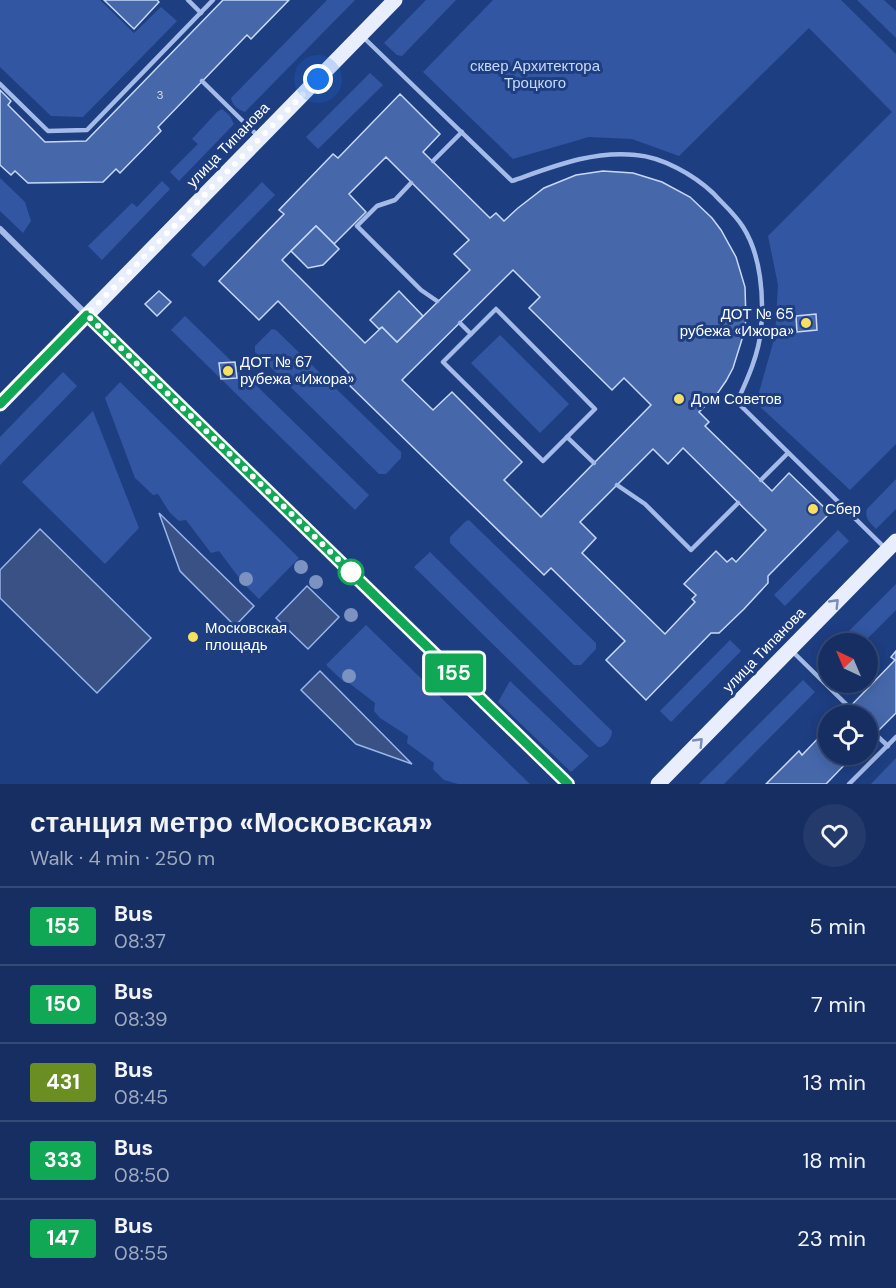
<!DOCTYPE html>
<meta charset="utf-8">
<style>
body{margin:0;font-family:"DM Sans",sans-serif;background:#233a6b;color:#f1f3f6;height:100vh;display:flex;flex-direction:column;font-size:22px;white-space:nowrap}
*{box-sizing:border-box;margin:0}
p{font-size:20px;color:#9ea8be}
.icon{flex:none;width:33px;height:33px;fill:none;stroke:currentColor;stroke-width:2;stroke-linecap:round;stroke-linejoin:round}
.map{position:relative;height:784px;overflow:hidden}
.drawer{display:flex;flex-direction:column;background:#162e62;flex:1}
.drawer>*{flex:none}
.badge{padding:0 12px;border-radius:4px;font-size:21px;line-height:39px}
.needle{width:39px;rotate:316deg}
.buttons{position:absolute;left:818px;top:633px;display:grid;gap:12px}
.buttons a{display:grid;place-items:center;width:60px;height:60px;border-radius:50%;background:#162e62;box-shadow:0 3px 15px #0003,0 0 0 2px #354a77;font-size:30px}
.you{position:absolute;width:30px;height:30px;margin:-15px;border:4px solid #fff;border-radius:50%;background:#1a73e8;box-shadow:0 0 0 9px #1a73e833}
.map>.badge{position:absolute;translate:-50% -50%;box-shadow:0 0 0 3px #fff}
.round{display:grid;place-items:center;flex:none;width:63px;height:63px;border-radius:32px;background:#233a6b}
.head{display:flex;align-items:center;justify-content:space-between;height:102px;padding:0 30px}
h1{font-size:28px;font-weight:700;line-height:45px}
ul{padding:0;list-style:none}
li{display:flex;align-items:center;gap:18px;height:78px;padding:0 30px;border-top:2px solid #354a77}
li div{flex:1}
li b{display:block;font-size:22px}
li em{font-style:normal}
li .badge{min-width:66px;font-weight:700;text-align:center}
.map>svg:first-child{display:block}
.green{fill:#3256a1}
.water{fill:#395184;stroke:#98b5eb;stroke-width:1.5}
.building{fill:#4668ab;stroke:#c8d8f7;stroke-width:1.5;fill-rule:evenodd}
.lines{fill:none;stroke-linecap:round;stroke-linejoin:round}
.lane{stroke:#a4bbe9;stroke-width:4.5}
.street{stroke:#a4bbe9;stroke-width:6}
.secondary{stroke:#cfdcf7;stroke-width:12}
.primary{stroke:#e8eefe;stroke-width:15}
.tree{fill:#7c93c2}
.oneway{stroke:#798dba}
.line-casing{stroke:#fff;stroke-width:14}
.line{stroke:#10a855;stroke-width:9}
.walk{stroke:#fff;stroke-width:6;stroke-dasharray:0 10.8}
.poi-dot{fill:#f8de63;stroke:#1e3e82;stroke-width:2}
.stop-dot{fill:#fff;stroke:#10a855;stroke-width:3}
.labels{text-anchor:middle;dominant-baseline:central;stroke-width:6;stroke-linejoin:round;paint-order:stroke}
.number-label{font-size:12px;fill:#d1d9ea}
.park-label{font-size:15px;fill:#c8d8f7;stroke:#1e3e82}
.street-label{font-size:15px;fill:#fff;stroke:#1e3e82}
.poi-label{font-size:15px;fill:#fff;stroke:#1e3e82;text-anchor:start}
</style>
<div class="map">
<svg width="896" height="784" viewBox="0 0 896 784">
<rect width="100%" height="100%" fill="#1e3e82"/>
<g class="green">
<polygon points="0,0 100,0 134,33 161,7 177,21 83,117 51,116 0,67"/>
<path d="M327,0h28l-110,112c-7,-2 -13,-7 -14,-14z"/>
<polygon points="426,0 456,0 402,56 397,55 384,43"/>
<polygon points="493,0 841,0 896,54 896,444 850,490 756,403 775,336 778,285 768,236 892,112 809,28 679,156 632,139 589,137 513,159 423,72"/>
<polygon points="857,0 884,0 896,11 896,38"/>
<polygon points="370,73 383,85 318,149 306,137"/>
<polygon points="222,109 230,116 234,124 179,181 170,172 198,144 192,139 217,112"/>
<polygon points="0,178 25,202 31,221 23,233 0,211"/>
<polygon points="162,181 170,189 102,260 88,246 132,203 137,207"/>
<polygon points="262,182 275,195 204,267 191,255"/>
<polygon points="185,316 369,495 355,510 171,330"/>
<polygon points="272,329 276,330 401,452 401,458 386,474 379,474 255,352 255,346"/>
<polygon points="500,335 569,404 540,433 471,363"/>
<polygon points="63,372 77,386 0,465 0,437"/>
<polygon points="120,382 299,558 259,599 243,583 219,551 211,553 186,520 179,521 170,513 158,494 153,495 135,478 105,398"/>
<polygon points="93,411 139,528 105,564 22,482"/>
<path d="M896,479v30l-20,20c-6,-6 -12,-11 -9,-20z"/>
<polygon points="469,520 596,643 596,649 581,665 574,665 450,543 450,537 466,521"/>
<polygon points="838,530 849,541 785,606 774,595"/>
<path d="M430,552l182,179c0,7 -5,13 -11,16h-3l-184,-180z"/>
<polygon points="896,584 896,610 863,643 837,643"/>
<polygon points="366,625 530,784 458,784 444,780 433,769 434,763 407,743 408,736 380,718 374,711 375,703 349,683 344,682 326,665"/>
<polygon points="730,640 741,651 671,722 660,711"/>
<polygon points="803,680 815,692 724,784 699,784"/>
<polygon points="510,681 589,756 571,772 498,702"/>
<polygon points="896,758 896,784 871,784"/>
</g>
<g class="water">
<polygon points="159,513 254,606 235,626 180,571"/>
<polygon points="40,529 151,638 97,693 0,598 0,570"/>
<polygon points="307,586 339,617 308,649 276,618"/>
<polygon points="320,671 412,764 356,744 301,690"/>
</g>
<g class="building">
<polygon points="104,0 157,0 159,2 134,29"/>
<polygon points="223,0 289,0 251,39 247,35 246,36 158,127 161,131 120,173 116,169 103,182 28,183 15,171 11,175 0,165 0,90 11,101 8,105 45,142 86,141"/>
<path d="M400,94l40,40 -17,18 67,66 6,-5 8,8 14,-13 26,-20 32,-13 27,-4 30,2 29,9 28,15 22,21 9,12 15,27 9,30 1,33 -3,16 -10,32 -7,13 -9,13 -18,18 10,10 -4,4 67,65 17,-18 41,40 -62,63v7l-24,26 -25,24h-8l-65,67 -40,-40 19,-19 -74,-73 -7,7 -201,-196 6,-6 -71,-72 -19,19 -40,-39 65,-67 -5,-4 54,-56 5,4zM386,157l83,83 -15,14 16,16 -73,72 -15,-15 -17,16 -83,-83 34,-34 18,18 32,-32 -17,-18zM513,270l27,27 -11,11 83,82 12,-12 27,27 -110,112 -37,-37 18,-18 -70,-70 -19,18 -31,-30zM683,448l83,82 -30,32 -4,-4 -5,4 -11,-11 -32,33 12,11 -4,4 3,3 -30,32 -83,-81 14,-15 -16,-16 73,-73 15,15z"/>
<polygon points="316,226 339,249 323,265 308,268 291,251"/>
<polygon points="159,291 171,302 157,316 145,304"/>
<polygon points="399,291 423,316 397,342 382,327 379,329 370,320"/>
<polygon points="816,314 817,330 797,332 796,316"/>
<polygon points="235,362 237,378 221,379 219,363"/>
<polygon points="896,651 896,713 867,742 867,716 841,716 895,660 891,657"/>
<polygon points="828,728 828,754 855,754 826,784 766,784 799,751 802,755"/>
</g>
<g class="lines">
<g class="lane">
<polyline points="188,0 201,13"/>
<path d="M363,37l149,144c40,-14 81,-31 124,-26 26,2 58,20 77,38 10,11 22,21 30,34 18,28 21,70 18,102 -2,25 -14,51 -24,73l148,146"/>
<polyline points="202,81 258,136"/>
<polyline points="0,84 48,131 87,130 213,0"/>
<polyline points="433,161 462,132"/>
<polyline points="411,183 395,200 377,206 357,226 421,290 437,301"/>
<polygon points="496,309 595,409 543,461 443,362"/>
<polyline points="460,323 471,334"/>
<polyline points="567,437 594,463"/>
<polyline points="761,480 788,453"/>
<polyline points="617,485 645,504 691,550 738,503"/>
<polyline points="793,652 849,707"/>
<polyline points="875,734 888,746"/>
<polyline points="849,784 896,737"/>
</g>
<polyline class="street" points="0,229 87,315"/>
<polyline class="secondary" points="87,315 568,784"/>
<g class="primary">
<polyline points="0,404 395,0"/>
<polyline points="658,784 896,541"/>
</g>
</g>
<g class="tree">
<circle cx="301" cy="567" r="7"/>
<circle cx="246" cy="579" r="7"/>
<circle cx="316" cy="582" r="7"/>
<circle cx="351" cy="615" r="7"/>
<circle cx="349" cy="676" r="7"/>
</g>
<defs><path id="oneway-chevron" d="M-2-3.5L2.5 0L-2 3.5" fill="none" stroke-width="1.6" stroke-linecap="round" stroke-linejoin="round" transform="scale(1.5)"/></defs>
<g class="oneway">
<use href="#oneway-chevron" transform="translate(835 603) rotate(-46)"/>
<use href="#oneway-chevron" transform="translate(699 742) rotate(-46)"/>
</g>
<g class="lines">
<g class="line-casing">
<polyline id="line" points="0,404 87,315 568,784"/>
</g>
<use href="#line" class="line"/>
<polyline class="walk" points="318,79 87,315 351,572"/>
</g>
<g class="poi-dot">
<circle cx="806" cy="323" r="6"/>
<circle cx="228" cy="371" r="6"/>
<circle cx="679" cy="399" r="6"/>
<circle cx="813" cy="509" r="6"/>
<circle cx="193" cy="637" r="6"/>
</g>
<circle class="stop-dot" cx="351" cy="572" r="12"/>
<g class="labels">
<g class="number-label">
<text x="160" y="95">3</text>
</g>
<g class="park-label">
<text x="535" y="66">сквер Архитектора<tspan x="535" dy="17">Троцкого</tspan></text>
</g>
<g class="street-label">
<text transform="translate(228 145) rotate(-46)">улица Типанова</text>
<text transform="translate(764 650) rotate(-46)">улица Типанова</text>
</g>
<g class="poi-label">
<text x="794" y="314" text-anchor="end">ДОТ № 65<tspan x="794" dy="17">рубежа «Ижора»</tspan></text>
<text x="240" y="362">ДОТ № 67<tspan x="240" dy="17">рубежа «Ижора»</tspan></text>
<text x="691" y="399">Дом Советов</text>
<text x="825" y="509">Сбер</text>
<text x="205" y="628">Московская<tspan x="205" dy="17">площадь</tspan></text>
</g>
</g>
</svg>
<div class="buttons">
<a><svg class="needle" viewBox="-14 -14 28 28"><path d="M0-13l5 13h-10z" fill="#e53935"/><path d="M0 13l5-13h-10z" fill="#9ea8be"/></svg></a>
<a><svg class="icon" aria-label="locate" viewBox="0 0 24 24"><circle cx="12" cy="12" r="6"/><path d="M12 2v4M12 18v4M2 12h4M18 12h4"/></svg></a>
</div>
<div class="you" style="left:318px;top:79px"></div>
<b class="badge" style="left:454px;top:673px;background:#10a855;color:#fff">155</b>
</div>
<section class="drawer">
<div class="head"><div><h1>станция метро «Московская»</h1><p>Walk · 4 min · 250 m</p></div><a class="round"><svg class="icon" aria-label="heart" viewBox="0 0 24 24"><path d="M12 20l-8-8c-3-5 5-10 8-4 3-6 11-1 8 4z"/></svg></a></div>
<ul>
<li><span class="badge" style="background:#10a855;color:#fff">155</span><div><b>Bus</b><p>08:37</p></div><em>5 min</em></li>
<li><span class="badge" style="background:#10a855;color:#fff">150</span><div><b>Bus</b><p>08:39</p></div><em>7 min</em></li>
<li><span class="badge" style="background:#6b8e23;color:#fff">431</span><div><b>Bus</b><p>08:45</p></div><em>13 min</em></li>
<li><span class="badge" style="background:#10a855;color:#fff">333</span><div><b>Bus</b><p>08:50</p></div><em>18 min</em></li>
<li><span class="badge" style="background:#10a855;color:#fff">147</span><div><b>Bus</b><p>08:55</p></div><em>23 min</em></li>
</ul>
</section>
